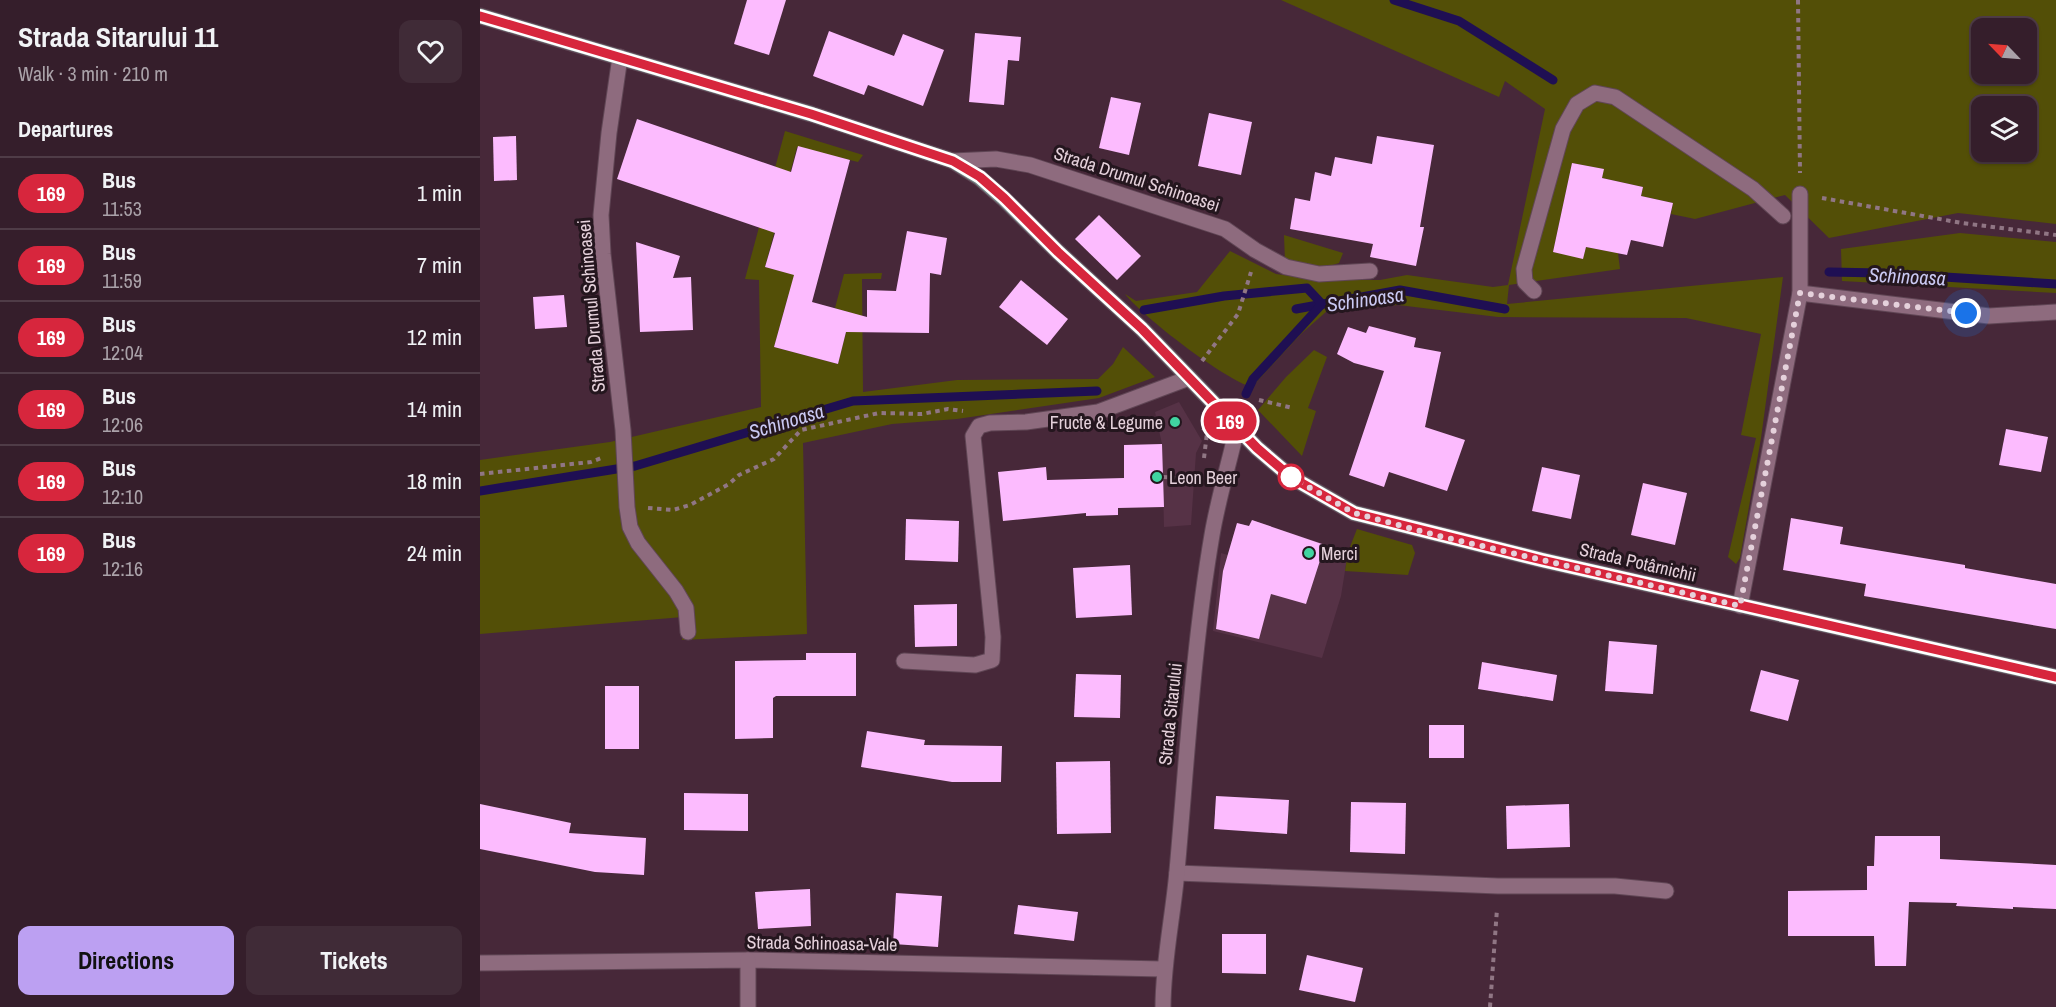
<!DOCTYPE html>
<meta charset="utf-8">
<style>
body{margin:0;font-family:"Archivo Narrow",sans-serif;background:#402b37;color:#f1f3f6;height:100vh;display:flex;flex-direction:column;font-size:22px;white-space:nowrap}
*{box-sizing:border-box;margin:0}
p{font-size:20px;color:#aaa2a9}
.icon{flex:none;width:33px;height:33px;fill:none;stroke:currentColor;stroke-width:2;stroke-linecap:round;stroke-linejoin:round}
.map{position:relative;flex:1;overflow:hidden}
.side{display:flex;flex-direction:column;background:#351e2b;width:480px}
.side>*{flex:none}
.badge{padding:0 12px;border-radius:20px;font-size:21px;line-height:39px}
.needle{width:39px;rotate:295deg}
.buttons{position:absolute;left:1491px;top:18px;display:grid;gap:12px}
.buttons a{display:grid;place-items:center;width:66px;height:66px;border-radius:12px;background:#351e2b;box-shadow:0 2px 4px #0004,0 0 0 2px #4f3c47;font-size:30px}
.you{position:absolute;width:30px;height:30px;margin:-15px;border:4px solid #fff;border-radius:50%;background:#1a73e8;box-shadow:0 0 0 9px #1a73e833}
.map>.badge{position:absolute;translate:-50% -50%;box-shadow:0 0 0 3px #fff}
h2{padding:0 18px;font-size:22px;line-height:54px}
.round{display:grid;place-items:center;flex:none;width:63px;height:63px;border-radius:12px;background:#402b37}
.summary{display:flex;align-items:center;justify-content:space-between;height:102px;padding:0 18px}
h1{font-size:28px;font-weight:800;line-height:45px}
.cta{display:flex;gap:12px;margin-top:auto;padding:12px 18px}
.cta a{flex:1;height:69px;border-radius:12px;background:#bca0f2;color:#111;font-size:24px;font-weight:800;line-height:69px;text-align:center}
.cta a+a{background:#402b37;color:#f1f3f6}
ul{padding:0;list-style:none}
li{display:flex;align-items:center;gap:18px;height:72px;padding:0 18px;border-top:2px solid #4f3c47}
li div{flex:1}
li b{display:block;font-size:22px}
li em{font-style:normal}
li .badge{min-width:66px;font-weight:700;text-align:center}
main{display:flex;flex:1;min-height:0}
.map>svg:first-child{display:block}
.built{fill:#563246}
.green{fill:#534f07;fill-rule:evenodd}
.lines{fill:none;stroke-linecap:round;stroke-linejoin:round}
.stream{stroke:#1f0f53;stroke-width:9}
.building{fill:#fcbbfe}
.lane-casing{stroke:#604655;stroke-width:17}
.street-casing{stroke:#604655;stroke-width:17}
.secondary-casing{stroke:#604655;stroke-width:17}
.path{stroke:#907684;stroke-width:4;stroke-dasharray:4.5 4.5;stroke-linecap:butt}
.lane{stroke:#8e6b7e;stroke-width:15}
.street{stroke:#8e6b7e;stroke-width:15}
.secondary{stroke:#758786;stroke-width:15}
.line-casing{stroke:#fff;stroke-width:14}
.line{stroke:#d7263d;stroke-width:9}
.walk{stroke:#e5d1db;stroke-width:6;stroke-dasharray:0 10.8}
.poi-dot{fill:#40d4a1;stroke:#24161e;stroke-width:2}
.stop-dot{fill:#fff;stroke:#d7263d;stroke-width:3}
.labels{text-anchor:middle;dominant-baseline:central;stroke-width:6;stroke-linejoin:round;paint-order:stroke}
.street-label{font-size:18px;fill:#e5d1db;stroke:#24161e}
.poi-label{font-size:18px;fill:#e5d1db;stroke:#24161e;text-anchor:start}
.water-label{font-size:20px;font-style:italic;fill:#cac9f3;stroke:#24161e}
</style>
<main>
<section class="side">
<div class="summary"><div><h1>Strada Sitarului 11</h1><p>Walk · 3 min · 210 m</p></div><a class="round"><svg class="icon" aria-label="heart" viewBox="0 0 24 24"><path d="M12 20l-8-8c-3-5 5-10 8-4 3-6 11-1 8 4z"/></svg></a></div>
<h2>Departures</h2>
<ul>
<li><span class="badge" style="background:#d7263d;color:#fff">169</span><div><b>Bus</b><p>11:53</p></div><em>1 min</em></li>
<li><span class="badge" style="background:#d7263d;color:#fff">169</span><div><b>Bus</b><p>11:59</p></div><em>7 min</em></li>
<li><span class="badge" style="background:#d7263d;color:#fff">169</span><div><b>Bus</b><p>12:04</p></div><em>12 min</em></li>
<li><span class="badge" style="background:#d7263d;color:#fff">169</span><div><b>Bus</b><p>12:06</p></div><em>14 min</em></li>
<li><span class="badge" style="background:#d7263d;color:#fff">169</span><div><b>Bus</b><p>12:10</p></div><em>18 min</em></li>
<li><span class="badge" style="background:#d7263d;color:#fff">169</span><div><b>Bus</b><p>12:16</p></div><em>24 min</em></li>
</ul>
<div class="cta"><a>Directions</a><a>Tickets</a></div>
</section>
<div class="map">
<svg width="1576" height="1007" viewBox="0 0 1576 1007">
<rect width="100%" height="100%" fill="#472839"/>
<g class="built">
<polygon points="699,402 722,441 716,453 711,525 684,527 682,444 675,412"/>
<polygon points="772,520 868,552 861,596 842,658 733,631 741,553 748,555 757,523 769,526"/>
</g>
<g class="green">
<path d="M801,0h775v224l-98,-11 -129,25 -44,-43 -90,24 -24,-5 2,-11 -32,-7 2,-9 -41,-9 1,-9 -31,-6 -19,89 30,6 3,-11 32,6 2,16 -111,16 -2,19 276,-27 -22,161 -21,120 -4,6 -8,-7 28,-119 -15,-3 20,-101 -75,-16 -188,-1 -100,-12 -71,6 -26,23 -49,53c-27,-7 -109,-70 -127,-93l11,7 61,-9 33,-41 46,23 45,6h59l27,-5 86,12 15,-2 37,-176 -40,-28 -6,16zM1502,28h44v46h-44zM1502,106h44v46h-44z"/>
<polygon points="305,131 383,155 378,162 317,147 285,267 331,279 308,296 294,347 358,364 371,313 355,308 364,274 402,273 401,279 382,279 383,392 477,380 618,379 633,364 643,347 675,377 619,398 477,419 412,424 323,443 327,634 202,640 203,617 0,634 0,460 130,442 281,407 279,280 265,279"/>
<polygon points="1480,233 1576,242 1576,293 1362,281 1361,249"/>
<polygon points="804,235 863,253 859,263 846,267 805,261"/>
<polygon points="834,350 847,357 828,408 836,411 822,456 778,410 806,377"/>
<polygon points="877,529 932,545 935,553 928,575 865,571 868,552"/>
</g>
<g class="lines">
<g class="stream">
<polyline points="914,0 979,21 1073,80"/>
<polyline points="1349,272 1401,273 1576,284"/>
<polyline points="816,309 920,290 1025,309"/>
<polyline points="664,310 744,296 827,288 842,304 773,379 766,394"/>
<polyline points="0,491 155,466 373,401 617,391"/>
</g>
</g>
<g class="building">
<polygon points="267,0 306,0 289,55 254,44"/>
<polygon points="349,31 414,56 423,34 464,50 443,106 388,85 384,95 333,76"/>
<polygon points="495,33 541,37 539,61 528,60 524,105 489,102"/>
<polygon points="631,97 661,103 649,155 619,148"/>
<polygon points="729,113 772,122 761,175 718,166"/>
<polygon points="157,119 311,172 318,146 370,160 332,302 387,317 387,290 416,291 427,231 467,238 461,275 450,273 449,333 366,332 358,364 294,347 314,275 285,267 295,233 137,179"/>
<polygon points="36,136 37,180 14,181 13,137"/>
<polygon points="897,136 954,145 940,227 944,227 936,266 890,257 893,244 810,229 815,198 830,201 835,172 851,176 855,157 892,164"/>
<polygon points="1092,163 1124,169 1122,178 1163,187 1161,196 1193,203 1183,247 1151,240 1147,255 1106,247 1103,259 1073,252"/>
<polygon points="619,215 661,256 637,280 595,239"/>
<polygon points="156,242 200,256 193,278 211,277 213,330 160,332"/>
<polygon points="541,280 588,319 567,345 519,307"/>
<polygon points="84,295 87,327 55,329 53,297"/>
<polygon points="889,326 936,338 934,347 961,352 945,427 985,440 967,491 909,472 904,487 869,475 904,371 874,363 857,354 868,327 886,333"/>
<polygon points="1526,429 1568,437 1561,472 1519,465"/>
<polygon points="682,444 684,507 638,508 638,515 606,516 606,513 523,521 518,472 566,467 567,480 644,478 644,445"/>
<polygon points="1062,467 1100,475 1091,519 1052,511"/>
<polygon points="1163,483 1207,493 1195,545 1151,535"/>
<polygon points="1311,518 1363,527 1360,544 1485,565 1485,568 1576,584 1576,629 1384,596 1386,584 1303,570"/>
<polygon points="426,519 479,521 478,562 425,560"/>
<polygon points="772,520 845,545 826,604 791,594 779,639 736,629 743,571 757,523 769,526"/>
<polygon points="650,565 652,615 596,618 593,568"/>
<polygon points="477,604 477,646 435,647 434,605"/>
<polygon points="1129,641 1177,645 1173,694 1125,691"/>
<polygon points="326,653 376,653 376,696 296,696 293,698 293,738 255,739 255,661 326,660"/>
<polygon points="1002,662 1077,675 1073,701 998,689"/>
<polygon points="1281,670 1319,680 1308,721 1270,711"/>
<polygon points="596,674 641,675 640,718 594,717"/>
<rect x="125" y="686" width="34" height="63"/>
<rect x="949" y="725" width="35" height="33"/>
<polygon points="387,731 445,740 444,745 522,746 521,782 472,782 381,767"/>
<polygon points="630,761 631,833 577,834 576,762"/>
<polygon points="204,793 268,794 268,831 204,830"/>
<polygon points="736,796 809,800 807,834 734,829"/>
<polygon points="871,802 926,803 925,854 870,852"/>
<polygon points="0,804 91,823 89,833 166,838 164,875 115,872 0,849"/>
<polygon points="1089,804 1090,847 1027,849 1026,806"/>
<polygon points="1395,836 1460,836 1460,859 1576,865 1576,909 1533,907 1533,909 1476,906 1477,903 1429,902 1426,966 1395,966 1394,936 1308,936 1308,891 1387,890 1387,866 1394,866"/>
<polygon points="330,889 331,926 278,929 275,892"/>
<polygon points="416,893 462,896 458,947 413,944"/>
<polygon points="538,905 598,912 594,941 534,934"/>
<polygon points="742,934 786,934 786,974 742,973"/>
<polygon points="827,955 883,968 875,1002 819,990"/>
</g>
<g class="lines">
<g class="lane-casing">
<g id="lane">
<polyline points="140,57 129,133 121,215 123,254 143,430 147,507 150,527 158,543 196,591 206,608 208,632"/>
<polyline points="1054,291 1045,282 1044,269 1083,129 1097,104 1115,93 1135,97 1273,189 1303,216"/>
<polyline points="1320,293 1509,316 1576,312"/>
<polyline points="1260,606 1320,293 1320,194"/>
</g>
</g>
<g class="street-casing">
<g id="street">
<polyline points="473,161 516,159 550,165 745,229 775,250 806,267 839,274 890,271"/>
<polyline points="424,661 495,665 512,660 513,637 493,436 499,426 510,423 546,422 618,412 709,378"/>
<polyline points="697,873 1018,886 1135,886 1186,891"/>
<polyline points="0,963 268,960 683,969"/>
<polyline points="268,1007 268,960"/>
<path d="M683,1007c0,-46 10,-90 14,-136 10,-112 16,-225 35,-336 6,-36 17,-71 25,-107"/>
</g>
</g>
<g class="secondary-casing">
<polyline id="secondary" points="0,16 331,114 473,161 500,178 523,198 578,252 662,329 777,448 811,477 874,513 1062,560 1576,677"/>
</g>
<g class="path">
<polyline points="1318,0 1320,173"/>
<polyline points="1342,198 1482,223 1576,235"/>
<polyline points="722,361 758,314 771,272"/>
<polyline points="779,400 813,408"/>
<polyline points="723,428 727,433 724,458"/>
<polyline points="0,474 111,462 124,457"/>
<polyline points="683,477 723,480"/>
<polyline points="168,508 193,510 210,505 249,484 259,475 294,459 321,430 399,413 442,414 468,409 483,411"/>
<polyline points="1010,1007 1017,909"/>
</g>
<use href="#lane" class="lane"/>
<use href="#street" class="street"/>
<use href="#secondary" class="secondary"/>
</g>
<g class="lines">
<g class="line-casing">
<polyline id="line" points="0,16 331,114 473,161 500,177 524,198 578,252 662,329 777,448 811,477 874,513 1062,560 1576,677"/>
</g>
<use href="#line" class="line"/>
<polyline class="walk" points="811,477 874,513 959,536 1260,606 1320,293 1486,313"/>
</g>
<g class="poi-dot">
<circle cx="695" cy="422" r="6"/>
<circle cx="677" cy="477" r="6"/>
<circle cx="829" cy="553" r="6"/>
</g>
<circle class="stop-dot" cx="811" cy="477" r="12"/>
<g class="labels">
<g class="street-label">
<text transform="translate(657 179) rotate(18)">Strada Drumul Schinoasei</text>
<text transform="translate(111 306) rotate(-95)">Strada Drumul Schinoasei</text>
<text transform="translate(1158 562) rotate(13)">Strada Potârnichii</text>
<text transform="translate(690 714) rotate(-84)">Strada Sitarului</text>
<text transform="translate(342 943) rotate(1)">Strada Schinoasa-Vale</text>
</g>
<g class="poi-label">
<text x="683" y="422" text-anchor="end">Fructe &amp; Legume</text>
<text x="689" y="477">Leon Beer</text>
<text x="841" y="553">Merci</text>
</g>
<g class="water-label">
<text transform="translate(1427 276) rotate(3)">Schinoasa</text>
<text transform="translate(885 299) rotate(-8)">Schinoasa</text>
<text transform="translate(306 421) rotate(-17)">Schinoasa</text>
</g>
</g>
</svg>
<div class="buttons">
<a><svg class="needle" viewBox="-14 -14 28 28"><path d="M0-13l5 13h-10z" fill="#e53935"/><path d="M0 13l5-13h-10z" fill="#aaa2a9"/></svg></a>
<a><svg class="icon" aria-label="layers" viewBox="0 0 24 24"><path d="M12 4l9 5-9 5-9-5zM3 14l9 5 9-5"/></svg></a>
</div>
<div class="you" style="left:1486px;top:313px"></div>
<b class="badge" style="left:750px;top:421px;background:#d7263d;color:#fff">169</b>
</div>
</main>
